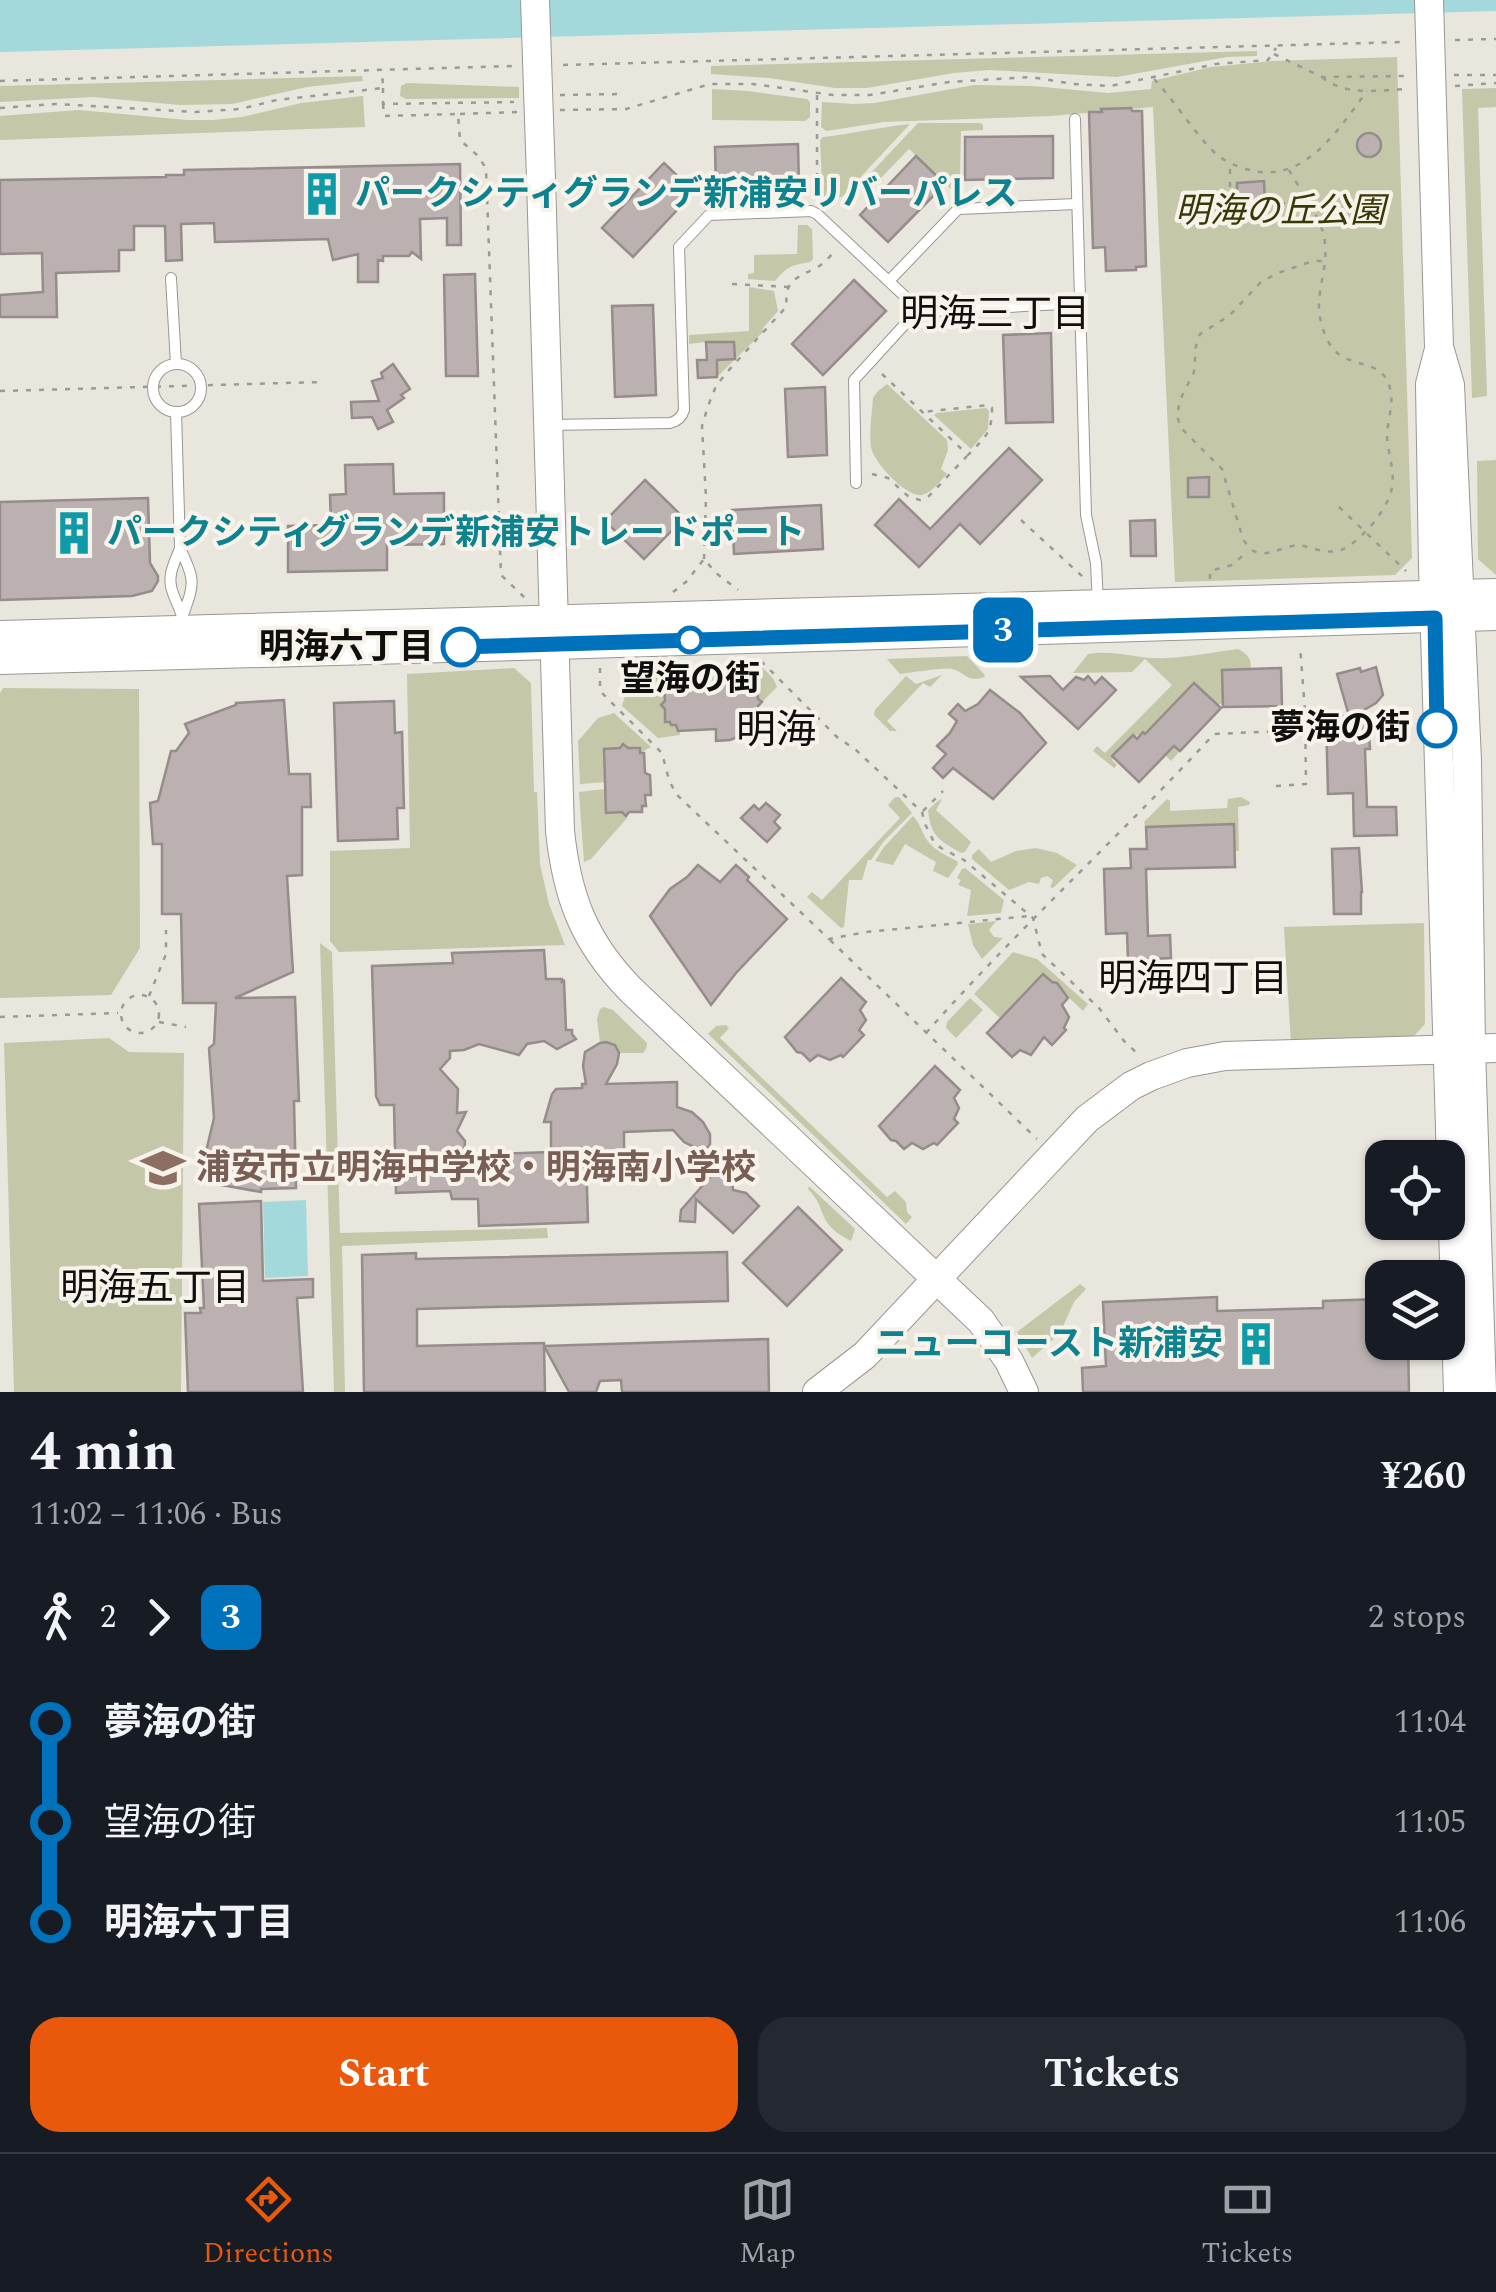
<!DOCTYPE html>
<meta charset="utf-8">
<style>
body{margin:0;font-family:Spectral,"Noto Sans JP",serif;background:#242831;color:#f1f3f6;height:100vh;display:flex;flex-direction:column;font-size:38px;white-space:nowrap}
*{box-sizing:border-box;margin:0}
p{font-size:32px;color:#9ea1a6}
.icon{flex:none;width:55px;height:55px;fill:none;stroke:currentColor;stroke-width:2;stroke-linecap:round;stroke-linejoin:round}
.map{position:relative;height:1392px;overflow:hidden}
.panel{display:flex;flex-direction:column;background:#171b24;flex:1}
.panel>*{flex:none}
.badge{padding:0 20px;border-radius:15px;font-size:35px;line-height:65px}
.buttons{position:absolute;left:1365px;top:1140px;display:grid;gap:20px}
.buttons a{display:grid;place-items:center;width:100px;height:100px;border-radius:20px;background:#171b24;box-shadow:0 2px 8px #0004;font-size:50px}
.map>.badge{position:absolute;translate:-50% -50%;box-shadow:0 0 0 5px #fff}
.legs{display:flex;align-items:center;gap:15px;height:110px;padding:0 30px;font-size:32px}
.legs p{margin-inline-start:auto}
.head{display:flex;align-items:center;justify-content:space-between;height:170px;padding:0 30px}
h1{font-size:55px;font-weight:700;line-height:75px}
.button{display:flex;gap:20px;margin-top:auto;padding:20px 30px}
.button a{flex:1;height:115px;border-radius:30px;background:#ea580c;color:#fff;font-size:40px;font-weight:700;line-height:115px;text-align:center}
.button a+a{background:#242831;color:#f1f3f6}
ul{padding:0 30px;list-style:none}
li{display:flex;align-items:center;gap:35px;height:100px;font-size:38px}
li i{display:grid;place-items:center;width:15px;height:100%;margin:0 12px;background:currentColor}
li i::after{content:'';width:25px;height:25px;margin:-12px;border:8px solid;border-radius:50%;background:#171b24}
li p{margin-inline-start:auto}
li:first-child i{background:linear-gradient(#0000 50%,currentColor 0)}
li:last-child i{background:linear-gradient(currentColor 50%,#0000 0)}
.menu{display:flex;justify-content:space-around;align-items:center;height:140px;border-top:2px solid #363941;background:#171b24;font-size:28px;color:#9ea1a6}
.menu a{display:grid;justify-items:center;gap:5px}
.menu .on{color:#ea580c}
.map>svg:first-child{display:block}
.green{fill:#c5c7a9}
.water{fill:#a3d9da}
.building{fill:#bab1b0;stroke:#958c8b;stroke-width:2.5}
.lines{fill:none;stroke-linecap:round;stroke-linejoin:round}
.lane-casing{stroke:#9a9790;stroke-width:12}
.secondary-casing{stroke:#9a9790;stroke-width:30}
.path{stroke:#9d9a94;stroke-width:2.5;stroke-dasharray:5 8;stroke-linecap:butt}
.lane{stroke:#fff;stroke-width:10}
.secondary{stroke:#fff;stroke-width:28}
.secondary-bridge-casing{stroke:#9a9790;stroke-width:30;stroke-linecap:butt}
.secondary-bridge{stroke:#fff;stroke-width:28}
.line-1-casing{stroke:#fff;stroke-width:22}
.line-1{stroke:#0072bc;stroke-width:15}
.stop-1-dot{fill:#fff;stroke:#0072bc;stroke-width:5}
.labels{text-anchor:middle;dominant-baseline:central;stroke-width:8;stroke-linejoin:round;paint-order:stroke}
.culture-label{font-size:35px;font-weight:bold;fill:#0d838f;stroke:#f7f3eb;text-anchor:start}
.park-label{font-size:35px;font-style:italic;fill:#383905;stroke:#f7f3eb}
.stop-label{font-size:35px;font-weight:bold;fill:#110f0d;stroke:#f7f3eb;text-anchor:end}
.education-label{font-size:35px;font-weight:bold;fill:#785e54;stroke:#f7f3eb;text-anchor:start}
.neighbourhood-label{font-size:38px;fill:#110f0d;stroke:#f7f3eb}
.quarter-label{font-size:40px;fill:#110f0d;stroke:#f7f3eb}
</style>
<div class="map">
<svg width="1496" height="1392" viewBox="0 0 1496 1392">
<rect width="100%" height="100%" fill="#e9e6de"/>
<g class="green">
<polygon points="1257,51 1257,56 1227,57 1117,77 989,70 954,73 867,88 835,88 769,78 711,74 711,66"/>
<polygon points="1397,57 1412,558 1395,575 1175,582 1153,107 1051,116 884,122 826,131 821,127 822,102 853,104 875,103 974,85 1033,86 1108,93 1151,89 1152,81 1211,67 1272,61"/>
<polygon points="362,76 363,81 307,87 232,104 180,105 93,97 0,102 0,86"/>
<polygon points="407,83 519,87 519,98 406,99 400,96 401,86"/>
<polygon points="1496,88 1496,107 1478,108 1487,396 1472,398 1462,89"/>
<polygon points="712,89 748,91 807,99 810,102 810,117 805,121 712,120"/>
<polygon points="363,96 365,127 0,140 0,116 79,110 187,120 213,120 242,117 301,103"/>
<polygon points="918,123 981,123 983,125 983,130 961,131 960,177 957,178 956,191 954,192 909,149 877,182 872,179 868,183 866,178"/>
<path d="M910,124l-68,73 -19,2 -3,-59 3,-3c28,-3 57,-10 87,-13z"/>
<path d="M798,225h9l5,4 1,30 -3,3c-20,4 -21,3 -35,19l-27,-2v-5l6,-1v-18l43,-1z"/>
<polygon points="749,287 774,291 778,311 763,328 763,332 717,377 717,360 706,342 689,344 689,335 749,331"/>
<path d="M887,384l60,56 1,10 -7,19 6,5c-7,7 -15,19 -25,21 -15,3 -49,-33 -51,-48 -2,-15 1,-33 2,-49l4,-6z"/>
<polygon points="986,408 989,411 988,429 971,449 934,415 937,413"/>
<polygon points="1496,460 1496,575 1478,559 1477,461"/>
<path d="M1238,649c10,5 13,9 13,20l-29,2 1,32 -6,2 -24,-22 -40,42 27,26 -9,10 -16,-16 -5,3 -13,-13 -25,25 5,5 -3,3 -21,-17 4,-5 8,7 67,-68 -27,-26 -13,13 -59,1 15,-19c27,-5 51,6 79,4 23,-1 47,-6 71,-9z"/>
<path d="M967,656l17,18 1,3c-19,6 -18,-4 -33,-8 -7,-2 -41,4 -52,5l-13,-15z"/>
<path d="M748,663c12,0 26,13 29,24l-15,15 -4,-3 -1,-16 -66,2 -1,-18 39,1z"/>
<polygon points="684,667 685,685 665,686 665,709 671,725 679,725 680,735 658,738 622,706 628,685 637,681 648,669"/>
<polygon points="514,668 531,683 534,792 537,792 540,864 549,904 565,945 339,952 330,941 330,851 410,848 407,674"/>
<polygon points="942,675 930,687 923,683 887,721 897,731 890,731 874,715 875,710 906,676 916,684"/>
<polygon points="3,688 139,689 140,948 111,995 0,998 0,693"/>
<polygon points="614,713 651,747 640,753 640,748 605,749 606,782 580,784 578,741 598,718"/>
<polygon points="606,789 606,812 622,812 627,818 591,859 584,862 579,792"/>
<polygon points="895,797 899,797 912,813 884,841 871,860 868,860 862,880 849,880 844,927 841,928 807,897 812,892 822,900 900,818 888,805"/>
<polygon points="1241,797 1250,802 1249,805 1238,807 1239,851 1234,851 1233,824 1146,827 1144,822 1167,799 1170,801 1170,811 1227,808 1228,799"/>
<path d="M942,799l-6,11 35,32 -6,10 -4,1c-22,-13 -30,-16 -33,-43l11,-10z"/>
<path d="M913,816c7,7 8,15 14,24 7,10 18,15 30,21l1,3 -10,14 -15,-7 3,-9 -31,-18 -12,21 -18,-4 9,-14z"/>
<polygon points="1036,848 1057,853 1077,865 1053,888 1050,887 1053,880 1047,876 1041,878 1039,884 1029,882 1009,890 972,859 972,855 979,849 991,862 1016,851"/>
<polygon points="965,868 1004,900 1001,913 967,916 971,890 958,885 961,880 957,878 962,869"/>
<polygon points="996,921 989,930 994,937 1003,938 982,959 973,945 968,924"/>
<polygon points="1424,923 1425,1024 1411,1039 1291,1044 1284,927"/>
<polygon points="320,943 332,952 340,1233 547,1228 548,1238 342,1246 345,1392 334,1392"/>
<polygon points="1013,952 1037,959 1088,1004 1083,1011 1060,989 1057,983 1052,982 1043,974 1001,1019 974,994"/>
<polygon points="970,998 983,1010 956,1038 946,1028 947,1022"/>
<polygon points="604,1007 613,1010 647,1043 646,1049 643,1053 619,1053 613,1043 600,1043 597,1019 600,1009"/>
<polygon points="726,1025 729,1028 720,1038 887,1197 895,1191 906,1202 907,1212 912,1217 906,1224 708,1034 716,1026"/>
<polygon points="109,1038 129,1052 184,1053 181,1392 14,1392 4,1043"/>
<path d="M809,1186l46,43 -4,12c-37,-19 -22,-31 -43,-52z"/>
<polygon points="1080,1284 1086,1289 1074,1302 1060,1333 1032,1358 1017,1332"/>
</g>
<g class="water">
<polygon points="0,0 1496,0 1496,11 0,52"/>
<polygon points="306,1200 308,1276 265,1278 263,1202"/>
</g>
<g class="building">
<polygon points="1131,108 1132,111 1142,111 1146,266 1136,267 1136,270 1106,271 1105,247 1093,248 1089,112 1102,112 1101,109"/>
<circle cx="1369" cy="145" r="12"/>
<polygon points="1053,136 1053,178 965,180 965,137"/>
<polygon points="798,144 799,186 716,189 715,147"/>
<polygon points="916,156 945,184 888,242 860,215"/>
<polygon points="664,163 694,192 633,257 602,228"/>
<polygon points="460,164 461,245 447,245 447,218 420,219 421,259 412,252 409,256 383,256 383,261 378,260 378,282 358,282 358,254 333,260 328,239 215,242 214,223 181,224 182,260 166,261 165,226 134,226 134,250 119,250 119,271 56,273 57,317 0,317 0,295 43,292 42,253 0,254 0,180 166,177 166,175 184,175 184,170"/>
<polygon points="1264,181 1265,203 1237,205 1237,183"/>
<polygon points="475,274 478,376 446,376 444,275"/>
<polygon points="854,280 886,311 823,375 792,344"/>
<polygon points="653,305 656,395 615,397 612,306"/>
<polygon points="1051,333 1053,422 1006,423 1003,335"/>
<polygon points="706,342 734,342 735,359 717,360 717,377 698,378 697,360 707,360"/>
<polygon points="393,364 410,389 401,395 404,398 387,410 393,422 378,429 372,417 352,418 351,402 379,401 372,381 383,378 381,373"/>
<polygon points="825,387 827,455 788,457 785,389"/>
<polygon points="1009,448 1042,480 980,544 960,524 919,567 875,525 899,499 930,529"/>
<polygon points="393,464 394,494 444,493 444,544 387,545 387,570 288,572 288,526 331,525 330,495 346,494 345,465"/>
<polygon points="1209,477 1209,497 1188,497 1188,478"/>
<polygon points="645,480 684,518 644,559 605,521"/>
<polygon points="148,498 150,563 158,576 158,581 152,591 132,596 0,600 0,502"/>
<polygon points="821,505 823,549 734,554 732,510"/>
<polygon points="1155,520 1156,556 1131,556 1130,521"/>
<polygon points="1376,667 1383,695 1376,703 1364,710 1364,733 1369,733 1370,749 1365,749 1367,807 1396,807 1397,835 1354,836 1353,793 1328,794 1326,716 1349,716 1337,674 1360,668 1361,672"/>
<polygon points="1281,668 1282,706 1223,707 1222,670"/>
<polygon points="1050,676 1063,690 1076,677 1084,680 1088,676 1095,684 1102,677 1116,690 1078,729 1021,677"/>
<polygon points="757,683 758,699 762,702 758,706 758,719 753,719 753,723 747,723 745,734 730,740 716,741 716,729 678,731 676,725 671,725 670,722 665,722 665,709 661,705 665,701 664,686"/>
<polygon points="1194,683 1221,708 1180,751 1174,746 1139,782 1112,756 1133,735 1137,739 1143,732 1145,734"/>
<polygon points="990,690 1020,713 1046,743 993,799 953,768 943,778 933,768 946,754 937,746 950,733 957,721 949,714 958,704 965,711 978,704"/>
<polygon points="284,700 289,774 310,774 311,807 302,807 302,875 287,876 293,972 235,998 295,997 299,1101 294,1101 296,1188 261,1189 261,1192 199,1181 214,1118 209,1048 214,1044 216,1003 183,1003 181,914 162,914 162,844 153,844 150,803 158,801 171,751 176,751 189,733 185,724 236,705 236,703"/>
<polygon points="394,701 395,733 402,732 404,808 397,808 398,839 338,841 334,703"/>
<polygon points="623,744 628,748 640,748 640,753 644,753 645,773 650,775 651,795 645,795 646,806 642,806 642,812 629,812 626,816 622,812 606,813 604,749 620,748"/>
<polygon points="766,803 780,815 774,822 780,828 767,842 741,818 754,805 759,810"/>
<polygon points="1234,824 1235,867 1146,869 1148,936 1170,935 1171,958 1128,960 1127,933 1106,934 1104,869 1131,868 1130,849 1147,849 1146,827"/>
<polygon points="1359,848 1362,892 1361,892 1361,914 1334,914 1332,849"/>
<polygon points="698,865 720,882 736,865 749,877 747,880 787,919 736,973 711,1005 650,916 670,889 687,877"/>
<polygon points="544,950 546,979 562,979 562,982 564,981 566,1030 572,1030 572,1034 576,1039 557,1049 544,1041 527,1044 519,1055 479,1044 464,1050 450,1051 450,1058 440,1069 458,1089 457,1113 466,1112 457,1131 465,1141 464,1155 551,1152 551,1122 544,1122 552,1094 556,1089 582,1088 582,1084 586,1084 583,1066 585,1052 600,1043 606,1042 615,1045 619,1053 617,1064 606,1084 677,1082 677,1107 692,1112 703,1122 710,1134 710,1144 708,1147 696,1148 684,1142 673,1130 624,1132 624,1154 586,1155 588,1222 479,1226 478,1199 452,1199 450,1191 396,1193 394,1105 380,1105 376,1096 372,966 453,963 452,953"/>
<polygon points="1043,974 1052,982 1057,983 1068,998 1062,1005 1069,1017 1064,1028 1066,1030 1052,1045 1044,1037 1031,1055 1020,1050 1012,1057 987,1033"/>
<polygon points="1253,974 1282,974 1283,989 1254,989"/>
<polygon points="841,978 866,1002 860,1010 866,1020 859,1030 864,1035 843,1057 841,1055 830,1060 818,1055 810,1061 802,1053 797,1052 785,1037"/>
<polygon points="935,1066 960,1090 954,1098 959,1108 954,1119 958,1123 937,1145 934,1143 923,1149 912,1143 904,1149 896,1141 891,1140 879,1126"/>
<polygon points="719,1167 732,1179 733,1190 746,1193 759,1206 733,1233 696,1199 695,1222 680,1221 681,1210"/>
<polygon points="261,1201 263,1281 313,1279 313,1297 297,1298 303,1392 188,1392 185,1313 201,1313 200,1308 204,1308 199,1204"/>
<polygon points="798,1207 842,1250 787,1306 743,1263"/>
<polygon points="727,1252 728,1301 417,1309 417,1346 544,1343 544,1346 768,1339 769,1392 622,1392 621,1380 600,1381 596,1392 569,1392 544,1346 545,1392 364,1392 362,1255 416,1253 416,1259"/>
<polygon points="1217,1297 1217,1311 1323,1308 1323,1301 1378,1299 1382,1342 1408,1342 1409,1392 1083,1392 1082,1368 1106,1366 1103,1302"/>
</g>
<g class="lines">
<g class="lane-casing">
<g id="lane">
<polyline points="1075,119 1086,515 1096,563 1098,604"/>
<polyline points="171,278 176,364"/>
<polyline points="889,281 958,209 1077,204"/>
<polyline points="916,312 1080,303"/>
<circle cx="177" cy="388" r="24"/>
<polyline points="176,412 180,548"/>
<path d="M550,425l120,-2c8,-2 12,-6 14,-13l-5,-163 30,-32 102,-4 6,3 96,90 3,8 -62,68 2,103"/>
<path d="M183,615c12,-33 12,-34 -3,-67 -3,9 -8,18 -9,26 -4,18 12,34 13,52"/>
</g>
</g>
<g class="secondary-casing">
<g id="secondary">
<polyline points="1429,0 1439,347 1450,385 1467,761 1471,1048 1482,1392"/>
<path d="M541,179l19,652c7,66 24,111 71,159l350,331 28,40 15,31"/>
<polyline points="1439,349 1430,384 1433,567 1458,1392"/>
<polyline points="0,635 1496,593"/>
<polyline points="0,660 555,645 1496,616"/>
<polyline points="817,1392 865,1355 1087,1119 1131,1086 1151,1076 1187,1063 1225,1056 1496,1048"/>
</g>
</g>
<g class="path">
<polyline points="1455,40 1496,39"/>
<polyline points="1274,54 1322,77 1406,76"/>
<polyline points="563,65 1402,42"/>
<polyline points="1454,75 1496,75"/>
<path d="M1322,77c23,20 57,13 85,12"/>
<path d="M1154,79c21,22 37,50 59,72 10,10 21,14 33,18 57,18 92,-39 121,-78"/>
<polyline points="0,81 514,66"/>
<polyline points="1455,86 1496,83"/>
<polyline points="383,88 383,104 514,102"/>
<polyline points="560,95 620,94"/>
<polyline points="817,95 817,197"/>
<polyline points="383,104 384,116 458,114 460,140 477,155 486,168 501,575 525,598"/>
<polyline points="0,108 55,104 195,112 240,109 277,100 383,88 382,70"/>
<polyline points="560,110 626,109 710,84 753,84 833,95 870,95 949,82 1031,77 1073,84 1110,86 1216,64 1268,60 1276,48"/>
<polyline points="460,114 517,112"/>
<path d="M1289,170c12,22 34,48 36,74 3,37 -17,57 3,97 15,31 54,14 62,47 4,15 -2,31 -3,46 0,17 8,35 5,53 -2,20 -32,56 -51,63 -13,4 -25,-1 -37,-4 -24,-4 -44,23 -61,-7l-21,-70 -41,-41 -4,-12 3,-16 14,-28 2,-26 4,-12 29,-18 32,-34 17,-9 35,-12h11"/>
<polyline points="1230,187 1230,166"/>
<polyline points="1267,204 1285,203 1303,194"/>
<polyline points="732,284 789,287"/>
<path d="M882,374l86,81c17,-18 24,-21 24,-47l-3,-3 -67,7"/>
<polyline points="0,391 322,382"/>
<polyline points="872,474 888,478 909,497 920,500 928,497 967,456"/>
<polyline points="1339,507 1406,571"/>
<polyline points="1021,520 1083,577"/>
<path d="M704,559l2,-62 -4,-71 6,-20 8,-20 12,-15 59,-65c-4,-24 10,-29 29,-38 8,-4 13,-11 19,-17"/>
<polyline points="1210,579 1210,571 1232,565 1248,551"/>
<polyline points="673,592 686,582 704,559 716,573 738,590"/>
<polyline points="761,661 837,737 856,750 922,812 925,824 934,842 941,848 964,860 1033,918 1042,954 1099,1008 1124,1041 1139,1055"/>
<polyline points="600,668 600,691 662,753 669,780 676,794 829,939 866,932 1030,916"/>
<polyline points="1276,786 1306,784 1305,711 1300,646"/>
<polyline points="923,811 943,791"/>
<polyline points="830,940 1037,1139"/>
<circle cx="140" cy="1014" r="19"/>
<polyline points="149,996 166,954 166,930"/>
<polyline points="0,1017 118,1013"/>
<polyline points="159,1022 186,1027"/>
<path d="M926,1033c92,-104 194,-197 288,-299l91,-4"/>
</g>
<use href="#lane" class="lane"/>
<use href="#secondary" class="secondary"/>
<g class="secondary-bridge-casing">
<polyline id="secondary-bridge" points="535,0 541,179"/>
</g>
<use href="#secondary-bridge" class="secondary-bridge"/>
</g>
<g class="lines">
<g class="line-1-casing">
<polyline id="line-1" points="461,647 1435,618 1437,728"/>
</g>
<use href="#line-1" class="line-1"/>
</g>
<defs>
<g id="building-bare" transform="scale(3.45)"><path d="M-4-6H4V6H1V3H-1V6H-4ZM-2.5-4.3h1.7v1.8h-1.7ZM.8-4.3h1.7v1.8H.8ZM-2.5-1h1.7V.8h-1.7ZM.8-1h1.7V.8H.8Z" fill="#0f9aa8" stroke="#f7f3eb" stroke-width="2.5" paint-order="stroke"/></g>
<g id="school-bare" transform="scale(3.45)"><path d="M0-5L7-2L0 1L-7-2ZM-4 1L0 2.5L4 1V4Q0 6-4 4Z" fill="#8d6e63" stroke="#f7f3eb" stroke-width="2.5" paint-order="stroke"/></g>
</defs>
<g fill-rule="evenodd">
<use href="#building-bare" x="322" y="194"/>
<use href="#building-bare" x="74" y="533"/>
<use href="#school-bare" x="163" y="1168"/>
<use href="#building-bare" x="1256" y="1344"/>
</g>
<g class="stop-1-dot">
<circle cx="690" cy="640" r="12"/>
<circle cx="461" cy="647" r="18"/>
<circle cx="1437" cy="728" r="18"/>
</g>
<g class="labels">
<g class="culture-label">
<text x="355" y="194">パークシティグランデ新浦安リバーパレス</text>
<text x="107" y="533">パークシティグランデ新浦安トレードポート</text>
<text x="1223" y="1344" text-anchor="end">ニューコースト新浦安</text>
</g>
<g class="park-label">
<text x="1280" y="211">明海の丘公園</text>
</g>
<g class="stop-label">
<text x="434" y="647">明海六丁目</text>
<text x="690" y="679" text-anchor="middle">望海の街</text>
<text x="1410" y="728">夢海の街</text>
</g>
<g class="education-label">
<text x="196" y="1168">浦安市立明海中学校・明海南小学校</text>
</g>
<g class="neighbourhood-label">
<text x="995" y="315">明海三丁目</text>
<text x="1193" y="980">明海四丁目</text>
<text x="155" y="1289">明海五丁目</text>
</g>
<g class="quarter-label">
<text x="776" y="731">明海</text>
</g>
</g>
</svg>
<div class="buttons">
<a><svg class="icon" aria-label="locate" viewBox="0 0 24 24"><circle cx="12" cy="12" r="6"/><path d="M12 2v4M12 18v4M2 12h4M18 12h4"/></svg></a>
<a><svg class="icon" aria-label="layers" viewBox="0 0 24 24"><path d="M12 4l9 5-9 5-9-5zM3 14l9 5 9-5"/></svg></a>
</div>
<b class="badge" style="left:1003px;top:630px;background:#0072bc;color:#fff">3</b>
</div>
<section class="panel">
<div class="head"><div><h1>4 min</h1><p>11:02 – 11:06 · Bus</p></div><b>¥260</b></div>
<div class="legs"><svg class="icon" aria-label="walk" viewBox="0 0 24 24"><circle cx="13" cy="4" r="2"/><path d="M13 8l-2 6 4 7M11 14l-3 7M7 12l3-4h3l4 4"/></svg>2<svg class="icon" aria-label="forward" viewBox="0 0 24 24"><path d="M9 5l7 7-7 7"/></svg><b class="badge" style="background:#0072bc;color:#fff">3</b><p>2 stops</p></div>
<ul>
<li><i style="color:#0072bc"></i><b>夢海の街</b><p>11:04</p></li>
<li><i style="color:#0072bc"></i><span>望海の街</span><p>11:05</p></li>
<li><i style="color:#0072bc"></i><b>明海六丁目</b><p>11:06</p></li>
</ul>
<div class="button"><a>Start</a><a>Tickets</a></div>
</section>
<nav class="menu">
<a class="on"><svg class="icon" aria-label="directions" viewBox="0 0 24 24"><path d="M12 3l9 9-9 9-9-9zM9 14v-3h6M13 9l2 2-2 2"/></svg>Directions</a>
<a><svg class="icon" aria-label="map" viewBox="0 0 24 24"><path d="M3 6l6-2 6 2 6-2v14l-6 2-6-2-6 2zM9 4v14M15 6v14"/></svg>Map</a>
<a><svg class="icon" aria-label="tickets" viewBox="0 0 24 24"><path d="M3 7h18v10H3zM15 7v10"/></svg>Tickets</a>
</nav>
